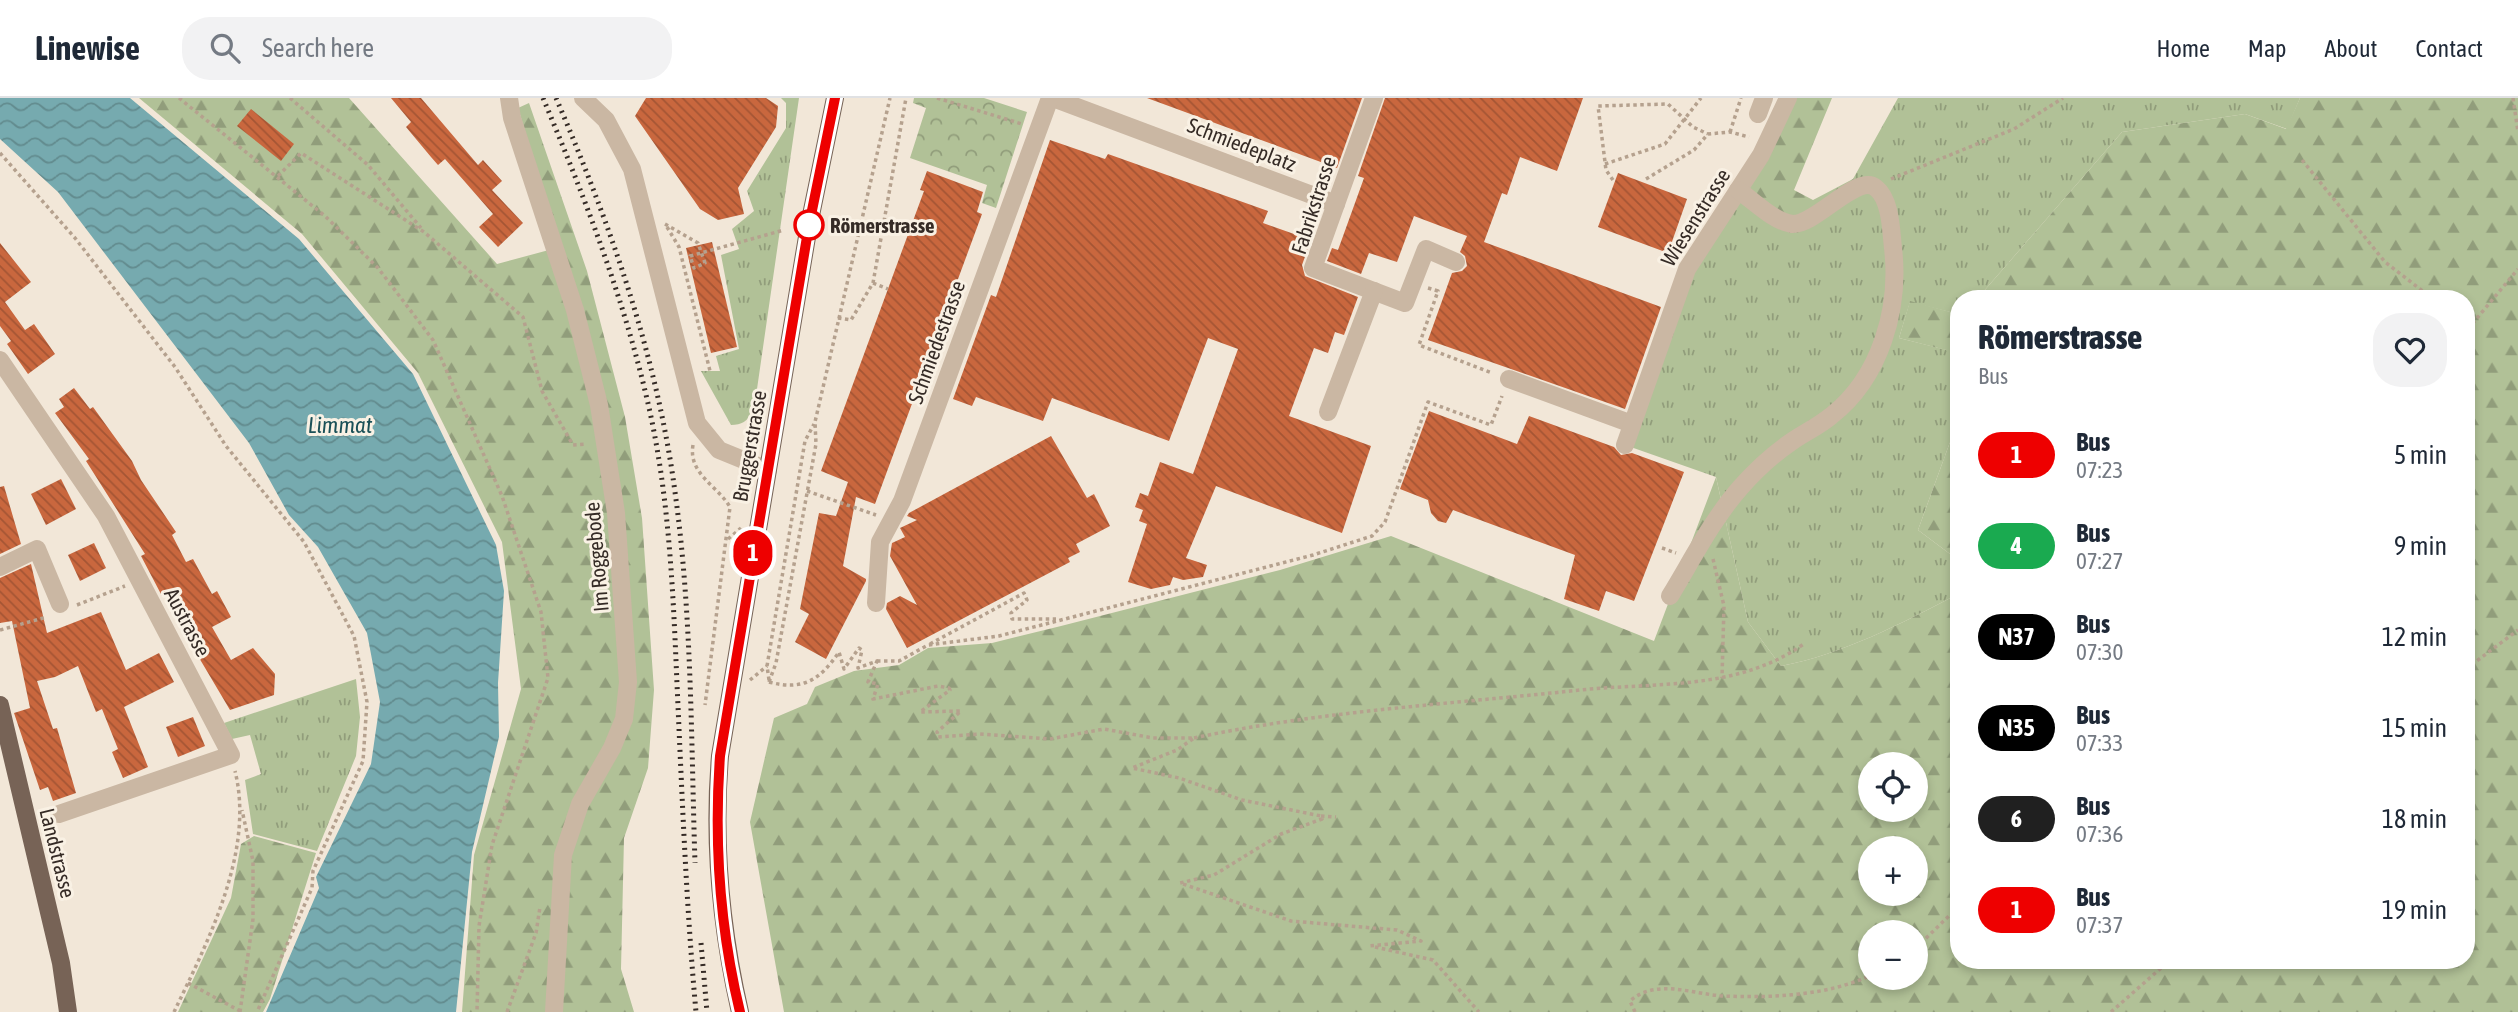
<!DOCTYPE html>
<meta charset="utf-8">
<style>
body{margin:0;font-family:"Asap Condensed",sans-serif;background:#f2f2f3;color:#1f2937;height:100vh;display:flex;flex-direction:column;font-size:26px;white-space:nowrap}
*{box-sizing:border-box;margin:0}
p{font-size:23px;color:#747a83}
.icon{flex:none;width:38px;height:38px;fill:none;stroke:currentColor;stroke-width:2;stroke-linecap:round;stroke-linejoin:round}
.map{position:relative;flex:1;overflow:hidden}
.panel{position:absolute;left:1950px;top:192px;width:525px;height:679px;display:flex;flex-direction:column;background:#fff;border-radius:28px;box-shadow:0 4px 10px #0003}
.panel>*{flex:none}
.badge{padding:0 14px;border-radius:23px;font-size:24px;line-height:46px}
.fabs{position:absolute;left:1858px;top:654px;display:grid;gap:14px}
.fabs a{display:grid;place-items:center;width:70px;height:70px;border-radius:50%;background:#fff;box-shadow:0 4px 10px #0003;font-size:35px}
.map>.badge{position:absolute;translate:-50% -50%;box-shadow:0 0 0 4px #fff}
.round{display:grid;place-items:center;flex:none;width:74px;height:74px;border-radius:28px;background:#f2f2f3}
.headline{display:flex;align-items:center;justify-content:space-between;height:119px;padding:0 28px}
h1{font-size:33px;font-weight:800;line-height:52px}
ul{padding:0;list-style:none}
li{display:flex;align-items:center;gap:21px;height:91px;padding:0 28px}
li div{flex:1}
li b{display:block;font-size:26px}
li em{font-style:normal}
li .badge{min-width:77px;font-weight:700;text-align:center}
header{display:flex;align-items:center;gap:42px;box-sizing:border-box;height:98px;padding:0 35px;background:#fff;border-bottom:2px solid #e0e1e3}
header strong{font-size:33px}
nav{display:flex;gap:38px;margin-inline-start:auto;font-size:24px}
.search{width:490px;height:63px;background:#f2f2f3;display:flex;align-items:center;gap:18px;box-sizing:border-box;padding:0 24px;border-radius:28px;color:#747a83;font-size:26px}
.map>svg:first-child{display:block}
.grass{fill:url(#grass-tufts)}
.forest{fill:url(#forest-firs);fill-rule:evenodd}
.park{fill:url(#park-crowns)}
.water{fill:url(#water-waves)}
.building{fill:url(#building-back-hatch)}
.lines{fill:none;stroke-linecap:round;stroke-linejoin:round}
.path{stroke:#b5a18e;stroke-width:3.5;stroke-dasharray:3.5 3.5;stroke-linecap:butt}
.minor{stroke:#cab7a3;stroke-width:18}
.major{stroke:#776356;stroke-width:18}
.rail{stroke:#352b26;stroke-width:5;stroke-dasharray:2 5;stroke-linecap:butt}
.line-casing{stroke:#fff;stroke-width:16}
.line{stroke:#e00;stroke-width:10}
.stop-dot{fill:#fff;stroke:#e00;stroke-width:3.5}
.labels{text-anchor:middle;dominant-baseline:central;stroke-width:6;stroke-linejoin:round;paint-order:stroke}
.street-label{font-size:21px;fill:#352b26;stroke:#f9f1e4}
.stop-label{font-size:21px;font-weight:bold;fill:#352b26;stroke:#f9f1e4;text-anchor:start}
.water-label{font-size:23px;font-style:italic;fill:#1a5057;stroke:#f9f1e4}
</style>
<header>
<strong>Linewise</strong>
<div class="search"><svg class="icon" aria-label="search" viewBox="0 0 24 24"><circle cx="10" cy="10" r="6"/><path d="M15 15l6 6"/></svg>Search here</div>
<nav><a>Home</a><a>Map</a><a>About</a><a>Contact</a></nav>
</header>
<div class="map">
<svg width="2518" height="914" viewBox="0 0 2518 914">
<defs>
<pattern id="grass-tufts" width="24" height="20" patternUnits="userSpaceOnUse" patternTransform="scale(1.75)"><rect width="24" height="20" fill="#b1c197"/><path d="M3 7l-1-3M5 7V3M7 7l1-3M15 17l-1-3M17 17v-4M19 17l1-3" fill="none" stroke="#919d7b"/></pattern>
<pattern id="forest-firs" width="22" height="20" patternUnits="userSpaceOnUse" patternTransform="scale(1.75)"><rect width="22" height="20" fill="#b1c197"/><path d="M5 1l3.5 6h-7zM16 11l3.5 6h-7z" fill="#919d7b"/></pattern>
<pattern id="park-crowns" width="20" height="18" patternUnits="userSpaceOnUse" patternTransform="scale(1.75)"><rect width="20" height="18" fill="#b1c197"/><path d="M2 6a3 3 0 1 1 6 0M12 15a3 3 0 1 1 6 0" fill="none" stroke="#919d7b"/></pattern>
<pattern id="water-waves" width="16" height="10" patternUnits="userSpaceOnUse" patternTransform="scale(1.75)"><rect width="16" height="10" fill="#76aaaf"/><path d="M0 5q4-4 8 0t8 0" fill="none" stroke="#628b8e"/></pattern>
<pattern id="building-back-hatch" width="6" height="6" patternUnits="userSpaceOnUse" patternTransform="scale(1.75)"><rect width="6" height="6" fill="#c9673e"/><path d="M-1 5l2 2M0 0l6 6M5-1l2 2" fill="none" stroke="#a45534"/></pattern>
</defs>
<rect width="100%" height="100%" fill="#f2e7d8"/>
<g class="grass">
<path d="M781,0h18l-42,291c-3,18 -4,36 -26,36l-30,-54h19l-4,-15 23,-7 -18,-94 18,-6 -7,-20 22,-18 -7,-20 39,-63v-25z"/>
<path d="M1898,0h402l-13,31 -42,-15 -123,18 -145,167h-19v15l-48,-12 -11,36 48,12 11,19v51l-40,110 40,30v34c-56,29 -114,60 -177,72l-33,-44 -32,-145 -91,-32 51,-149 62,-106 33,24 88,-26 -6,-9z"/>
<polygon points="356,581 360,619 356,658 317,753 253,736 245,682 261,676 250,637 232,641 224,625"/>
</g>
<g class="forest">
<polygon points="139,0 349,0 497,166 560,149 518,10 529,5 587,173 625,319 642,420 654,592 648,670 624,740 621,871 634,914 462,914 474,757 521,591 502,444 418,275 302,136"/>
<polygon points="1788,0 1832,0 1794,92 1813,102 1853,81 1859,90 1804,125 1738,92"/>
<path d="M2300,0h218v914h-1734l-34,-190 24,-104 33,-14 8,-17 39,-16 45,-6 29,-17 64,-5 69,-17 219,-56 111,-34 263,105 62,-164 32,145 33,44c63,-12 121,-43 177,-72v367h508v-662h-489l145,-167 123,-18 41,15zM1871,667h45v45h-45zM1871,751h45v45h-45zM1871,835h45v45h-45z"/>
<polygon points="1910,203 1958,216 1958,271 1946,252 1899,240"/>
<polygon points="1958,322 1958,462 1918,432"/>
<polygon points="254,738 316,755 270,901 263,914 178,914 231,800 241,746"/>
</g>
<polygon class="park" points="914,0 984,0 1027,14 996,110 982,105 987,87 910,60 926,10 913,5"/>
<polygon class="water" points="0,0 130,0 299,141 413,276 496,447 504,493 498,585 499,639 472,754 456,914 266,914 319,790 316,779 371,666 380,604 367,535 318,449 289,417 249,345 58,94 0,41"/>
<g class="building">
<polygon points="391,0 421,0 478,67 483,62 502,83 492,92 523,125 498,149 479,129 493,116 445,61 438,67 431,59 406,29 411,24"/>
<polygon points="646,0 766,0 778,8 776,29 738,90 744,116 718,122 700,111 635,18"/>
<polygon points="1147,0 1362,0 1337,70"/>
<polygon points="1385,0 1583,0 1557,73 1520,59 1507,97 1502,95 1484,144 1661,209 1625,311 1428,242 1452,175 1462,173 1467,168 1465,158 1460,154 1467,138 1414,118 1397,164 1369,155 1361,176 1327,163 1332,150 1338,152 1364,80 1358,78"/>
<polygon points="251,11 294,46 281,63 237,28"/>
<polygon points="1050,42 1105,61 1108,56 1268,113 1263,125 1311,142 1302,167 1305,178 1358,199 1344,237 1335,234 1328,255 1314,250 1289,318 1371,348 1342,435 1216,388 1186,460 1207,467 1203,479 1183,482 1173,479 1170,487 1151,491 1128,484 1147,426 1139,423 1143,412 1135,409 1140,395 1148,398 1160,364 1193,376 1238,251 1208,240 1169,343 1052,300 1043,323 976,299 972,308 953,301 991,197 996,199"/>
<polygon points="927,73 983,94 977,114 982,116 875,406 856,399 843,468 866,481 866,483 826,561 795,544 809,516 800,511 819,415 836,418 848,384 821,373 924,93 920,92"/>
<polygon points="1618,75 1687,101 1668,155 1598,129"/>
<polygon points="712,144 737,249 711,255 686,150"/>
<polygon points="0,145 31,184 5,204 25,232 34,226 55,256 28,276 7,246 11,243 0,228"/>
<polygon points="74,290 90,311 93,309 132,363 141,382 176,434 172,437 186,464 193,461 212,496 217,493 231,519 212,529 231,562 253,550 275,576 274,597 230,612 182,531 189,527 174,500 171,501 168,495 162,498 141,458 145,456 86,363 89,361 55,315 64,309 59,301"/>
<polygon points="1429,313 1517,346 1529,318 1614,349 1621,357 1632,355 1684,374 1634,503 1606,493 1599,513 1564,501 1575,457 1453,412 1446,425 1438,423 1431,415 1428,402 1400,391"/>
<polygon points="1051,338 1087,400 1094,396 1110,428 1076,446 1080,454 1068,460 1070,464 907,550 886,511 887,505 900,498 917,507 890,458 892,445 905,439 900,430 917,422 907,418 909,415"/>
<polygon points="61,381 76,411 46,427 31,396"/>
<polygon points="4,388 21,446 0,456 0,389"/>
<polygon points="94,445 106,470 80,483 68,457"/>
<polygon points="31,466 47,535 101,514 126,572 159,555 174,584 124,609 148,669 123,680 112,654 118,651 102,611 96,614 78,568 55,579 37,583 53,631 57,630 76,695 53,703 48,689 40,692 14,615 30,610 12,523 0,525 0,480"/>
<polygon points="193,619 205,648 178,659 166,629"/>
</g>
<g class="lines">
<g class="path">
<polyline points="179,0 325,118 378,170 433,242 502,398 541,514 548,580 492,747 479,828 477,914"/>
<polyline points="290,0 368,67 421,130"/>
<polyline points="937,0 1022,26"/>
<polyline points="2513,0 2518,34"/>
<polyline points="1730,34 1741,0"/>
<polyline points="0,55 75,140 175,269 226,348 304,444 354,538 367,604 363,663 313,773 312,790 257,914"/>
<polyline points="2302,62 2385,164 2433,201"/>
<polyline points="1605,66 1665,46 1701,0"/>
<polyline points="278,78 301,55 424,134 523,219 542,293 573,347 586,346"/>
<polyline points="1646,81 1694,52 1708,36 1730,34 1749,39"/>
<polyline points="1891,81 2014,31 2063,0"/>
<polyline points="1613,82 1606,72 1598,8 1668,6 1693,29 1708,36"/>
<polyline points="665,126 698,145 705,165 694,170 690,158 784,132"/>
<polyline points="667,129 679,149 710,273"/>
<polyline points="873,185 888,191"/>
<polyline points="1428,190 1438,193 1419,247 1492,275"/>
<polyline points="838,220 851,222 873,185 906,0"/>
<polyline points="2466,227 2466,237"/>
<polyline points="2468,231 2518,171"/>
<path d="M693,347c-5,29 24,40 37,62l-25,198"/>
<polyline points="807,393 876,417"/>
<polyline points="728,441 741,430"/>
<polyline points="1662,450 1676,455"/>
<polyline points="1713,461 1724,508 1722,580"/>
<polyline points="77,507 125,488"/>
<polyline points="0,532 47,519"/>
<polyline points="930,546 1024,495 1027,502 1011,515 1012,521 1056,521"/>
<polyline points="877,563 899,563 928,547 999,538 1313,457 1372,438 1385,424 1428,304 1491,327 1502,298"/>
<polyline points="2466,571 2518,532"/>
<polyline points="750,582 767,568"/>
<polyline points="769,582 767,568 805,343 814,326"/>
<path d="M769,584c34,9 51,-2 70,-30l5,17 15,-21 3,2 -4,18 19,-7 -9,21 10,2 -5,15 65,-13 11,2 1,2 -30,22 41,-1 -24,21 1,5 41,-3 71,5 54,-10 49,9h41l-17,12 -45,18 47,10 63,22 79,16 1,3 -41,15 -67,41 -34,8 111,38 106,9 24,11 -52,5"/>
<polyline points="769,584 776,565 816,346 815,324 890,0"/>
<path d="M1194,640c127,-27 257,-34 386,-48 77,-8 159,1 225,-47"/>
<polyline points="1321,718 1336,719"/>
<polyline points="1375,849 1433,862 1479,914"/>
<polyline points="1916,850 1958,809"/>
<polyline points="188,885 240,913"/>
<path d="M174,914c34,-71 81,-161 61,-241"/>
<polyline points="240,914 253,821 253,763 242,712"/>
<polyline points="507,914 536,835 540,809"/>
<path d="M1635,914l-5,-11c26,-23 62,-7 93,-5 47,2 105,0 148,-21"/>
<polyline points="2111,914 2169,863"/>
</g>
<g class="minor">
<polyline points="509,0 512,20 575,212 599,307 616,415 628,584 624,621 612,650 580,706 563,757 554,914"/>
<polyline points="583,0 606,22 632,71 697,325 719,352 768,372"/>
<polyline points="1053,0 1336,106"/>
<polyline points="1374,0 1313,170 1405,205 1426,151 1456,164"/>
<polyline points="1758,16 1764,0"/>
<polyline points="0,262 106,418 231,657 59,716"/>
<polyline points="1509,281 1632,326"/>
<polyline points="1328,314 1374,193"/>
<polyline points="1625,347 1687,171 1761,57 1788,0"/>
<polyline points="0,469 37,451 60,506"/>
<path d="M1670,498c22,-36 42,-76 70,-108 15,-17 32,-33 51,-46 13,-9 28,-16 40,-26 50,-39 69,-108 62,-168 -2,-17 -2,-48 -17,-60 -18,-16 -61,38 -84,36 -19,-3 -38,-23 -54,-34"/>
<polyline points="876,505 880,444 902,403 1050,0"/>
</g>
<g class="major">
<polyline points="0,607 61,865 68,914"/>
<path d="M740,914c-19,-83 -27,-172 -20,-256l89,-531 26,-127"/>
</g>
<g class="rail">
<path d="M543,0c41,98 80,198 104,301 22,93 26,190 30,285 5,109 9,219 19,328"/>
<path d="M556,0c54,126 101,258 119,394 17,122 16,248 20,371"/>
<polyline points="701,845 707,914"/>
</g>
</g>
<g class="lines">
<g class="line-casing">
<path id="line" d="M740,914c-20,-83 -26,-172 -20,-256l89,-531 26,-127"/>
</g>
<use href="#line" class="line"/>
</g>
<circle class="stop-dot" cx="809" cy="127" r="14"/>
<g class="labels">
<g class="street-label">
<text transform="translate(1242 46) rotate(21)">Schmiedeplatz</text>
<text transform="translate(1313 107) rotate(-72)">Fabrikstrasse</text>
<text transform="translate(1695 119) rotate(-58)">Wiesenstrasse</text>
<text transform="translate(936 244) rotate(-70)">Schmiedestrasse</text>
<text transform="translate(749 348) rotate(-80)">Bruggerstrasse</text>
<text transform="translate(596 459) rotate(-95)">Im Roggebode</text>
<text transform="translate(188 524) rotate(62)">Austrasse</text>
<text transform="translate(58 755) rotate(76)">Landstrasse</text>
</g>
<g class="stop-label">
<text x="830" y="127">Römerstrasse</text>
</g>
<g class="water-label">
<text x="340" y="327">Limmat</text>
</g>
</g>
</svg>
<div class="fabs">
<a><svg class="icon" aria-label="locate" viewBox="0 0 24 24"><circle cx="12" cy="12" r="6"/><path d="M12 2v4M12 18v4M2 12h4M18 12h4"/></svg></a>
<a>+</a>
<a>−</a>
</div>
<b class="badge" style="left:753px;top:455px;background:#e00;color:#fff">1</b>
<section class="panel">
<div class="headline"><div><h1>Römerstrasse</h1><p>Bus</p></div><a class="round"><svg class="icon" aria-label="heart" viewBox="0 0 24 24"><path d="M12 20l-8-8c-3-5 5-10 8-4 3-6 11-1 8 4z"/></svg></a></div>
<ul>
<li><span class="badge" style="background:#e00;color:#fff">1</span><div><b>Bus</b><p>07:23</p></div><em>5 min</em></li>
<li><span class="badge" style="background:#1aaa50;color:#fff">4</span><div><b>Bus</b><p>07:27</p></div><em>9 min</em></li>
<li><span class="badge" style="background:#000;color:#fff">N37</span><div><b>Bus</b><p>07:30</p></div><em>12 min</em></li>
<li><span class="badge" style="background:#000;color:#fff">N35</span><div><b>Bus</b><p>07:33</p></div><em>15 min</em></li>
<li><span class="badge" style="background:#202020;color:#fff">6</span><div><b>Bus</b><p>07:36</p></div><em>18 min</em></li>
<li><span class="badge" style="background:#e00;color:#fff">1</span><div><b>Bus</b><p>07:37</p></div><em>19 min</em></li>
</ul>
</section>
</div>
